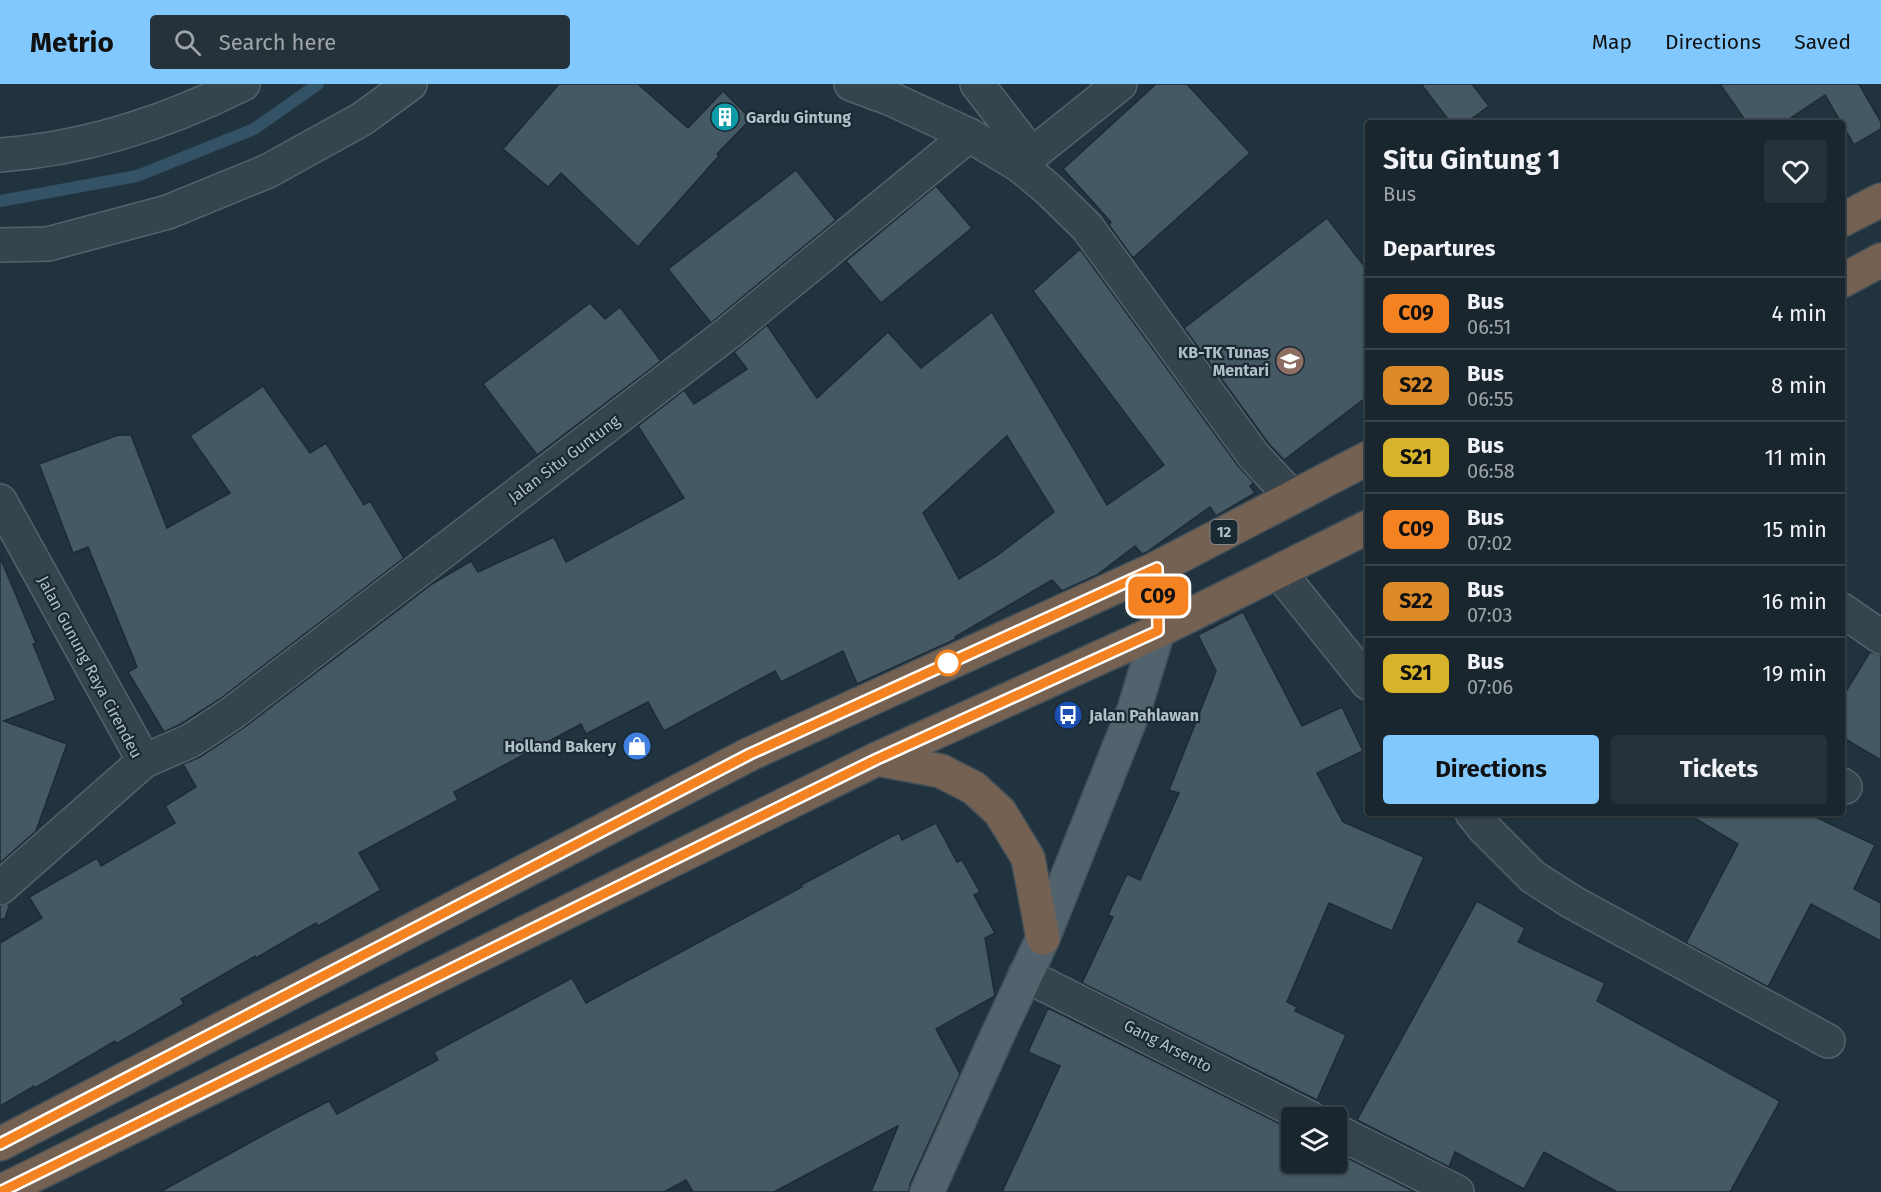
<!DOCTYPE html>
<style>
body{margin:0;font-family:"Fira Sans",sans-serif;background:#26323a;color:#f1f3f6;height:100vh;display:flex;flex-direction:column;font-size:22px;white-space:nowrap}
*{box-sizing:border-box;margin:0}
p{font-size:20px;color:#9fa5aa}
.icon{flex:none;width:33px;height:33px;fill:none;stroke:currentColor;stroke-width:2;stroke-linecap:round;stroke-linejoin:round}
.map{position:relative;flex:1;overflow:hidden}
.side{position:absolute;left:1365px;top:36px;width:480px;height:696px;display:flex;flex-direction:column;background:#19262e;border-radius:6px;box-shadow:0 2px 4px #0004,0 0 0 2px #37434a}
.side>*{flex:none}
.badge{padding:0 12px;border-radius:9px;font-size:21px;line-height:39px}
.tools{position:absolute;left:1281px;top:1023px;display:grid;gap:12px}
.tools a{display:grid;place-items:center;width:66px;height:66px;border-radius:6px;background:#19262e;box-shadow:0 2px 4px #0004,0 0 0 2px #37434a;font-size:30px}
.map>.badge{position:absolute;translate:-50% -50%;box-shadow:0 0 0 3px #fff}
h2{padding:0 18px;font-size:22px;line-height:54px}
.round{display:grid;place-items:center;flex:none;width:63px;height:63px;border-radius:6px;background:#26323a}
.head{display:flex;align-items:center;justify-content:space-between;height:102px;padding:0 18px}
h1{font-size:28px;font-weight:700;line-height:45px}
.primary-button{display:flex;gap:12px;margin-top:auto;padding:12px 18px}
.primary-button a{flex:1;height:69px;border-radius:6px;background:#81c8ff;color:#111;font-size:24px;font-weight:700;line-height:69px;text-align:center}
.primary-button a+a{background:#26323a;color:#f1f3f6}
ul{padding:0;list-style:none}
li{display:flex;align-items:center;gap:18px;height:72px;padding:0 18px;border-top:2px solid #37434a}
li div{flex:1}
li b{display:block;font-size:22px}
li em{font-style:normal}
li .badge{min-width:66px;font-weight:700;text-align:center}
header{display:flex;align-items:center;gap:36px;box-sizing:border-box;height:84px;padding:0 30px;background:#81c8ff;color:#111}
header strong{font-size:28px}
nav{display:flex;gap:33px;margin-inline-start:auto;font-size:21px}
.search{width:420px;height:54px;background:#26323a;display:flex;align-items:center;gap:15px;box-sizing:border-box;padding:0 21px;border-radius:6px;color:#9fa5aa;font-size:22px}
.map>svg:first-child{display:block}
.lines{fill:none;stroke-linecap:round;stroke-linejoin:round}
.stream{stroke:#345266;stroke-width:12}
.building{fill:#455964;stroke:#1d2b35;stroke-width:1.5;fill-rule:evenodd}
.minor-casing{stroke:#54626c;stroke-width:36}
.major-casing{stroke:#42505a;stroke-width:36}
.highway-casing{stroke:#414f59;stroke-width:36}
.minor{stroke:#36444e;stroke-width:33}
.major{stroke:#53636e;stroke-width:33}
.highway{stroke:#746152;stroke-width:33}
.line-casing{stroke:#fff;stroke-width:14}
.line{stroke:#f58220;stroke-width:9}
.stop-dot{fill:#fff;stroke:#f58220;stroke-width:3}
.labels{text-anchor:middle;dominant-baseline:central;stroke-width:4.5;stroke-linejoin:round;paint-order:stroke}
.shield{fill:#1b2933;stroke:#84929c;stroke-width:1.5}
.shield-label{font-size:15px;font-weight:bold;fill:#b1bfc9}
.poi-label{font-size:16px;font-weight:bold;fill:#b1bfc9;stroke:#1b2933;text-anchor:start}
.street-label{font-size:16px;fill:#b1bfc9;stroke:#1b2933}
</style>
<header>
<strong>Metrio</strong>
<div class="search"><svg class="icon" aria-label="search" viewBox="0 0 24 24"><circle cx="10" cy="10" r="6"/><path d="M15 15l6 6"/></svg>Search here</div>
<nav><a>Map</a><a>Directions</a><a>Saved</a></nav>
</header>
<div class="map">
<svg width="1881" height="1108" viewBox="0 0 1881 1108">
<rect width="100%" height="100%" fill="#21333e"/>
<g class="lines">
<polyline class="stream" points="0,117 137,92 254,45 318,0"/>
</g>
<g class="building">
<polygon points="559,0 638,0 688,44 723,7 751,35 717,70 719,72 638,163 561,89 548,103 503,65"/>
<polygon points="1156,0 1187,0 1250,69 1133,174 1109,141 1111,138 1063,85"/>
<polygon points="1421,0 1472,0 1489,22 1466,39 1451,39"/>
<polygon points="1720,0 1859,0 1881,38 1881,45 1854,61 1825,11 1783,39 1747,39"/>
<polygon points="796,86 836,136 711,239 668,185"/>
<polygon points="936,102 972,144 881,219 846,177"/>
<polygon points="1327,134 1368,187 1368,312 1284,376 1269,360 1184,244"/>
<path d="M1080,165l159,218 15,16 -4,3 5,7 -39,23 -6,-9 -63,45 -5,2 -7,-8 -38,29 -35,16 -10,-11 -97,57 1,2 -99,45 -14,-33 -62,31 -6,-11 -111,60 -16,-29 -62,32 -5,-10 -127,68 4,8 -99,53 22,37 -63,36 -2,-3 -60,35 -1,-2 -74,43 3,5 -68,40 -1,-3 -80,47 -1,-2 -34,20v-163l42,-25 -13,-21 68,-39 4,8 74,-43 -10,-17 31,-19 -13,-23 17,-7 42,-28 190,-145 39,-23 7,11 76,-35 12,25 118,-64 -46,-72 46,-36 10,14 53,-35 -13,-17 33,-27 50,73 71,-66 33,36 71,-56 115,193 57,-40 -131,-174zM1007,352l47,76 -59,45 -36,22 -36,-66z"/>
<polygon points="590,219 605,235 620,223 661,277 537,371 483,300"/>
<polygon points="263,302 310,369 326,359 364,421 370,417 404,474 220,615 181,640 164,648 128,588 137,583 88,463 73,469 39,380 118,351 131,351 167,444 230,409 190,352"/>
<polygon points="0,473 36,559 33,560 56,616 4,637 67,660 36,747 0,779"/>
<polygon points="1243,528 1302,642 1342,623 1363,667 1317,689 1343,738 1424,773 1392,847 1329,819 1287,918 1297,923 1295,927 1346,951 1317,1016 1082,899 1113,833 1108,831 1127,790 1140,796 1179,709 1169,706 1216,587 1198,551"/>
<polygon points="1870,568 1881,571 1881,676 1842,653 1842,614"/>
<polygon points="1686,729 1807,729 1875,761 1854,805 1881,819 1881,857 1811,820 1768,903 1686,859 1738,760"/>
<polygon points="936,739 957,778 962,776 980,808 974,811 995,849 985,854 995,912 936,945 960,990 910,1100 909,1108 871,1108 898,1042 774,1108 693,1108 686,1096 664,1108 160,1108 282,1041 329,1017 337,1030 438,976 434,968 572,894 586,919 802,803 801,801 889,754 899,749 902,756"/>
<polygon points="1477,817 1525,844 1518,858 1605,899 1597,917 1780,1017 1730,1108 1617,1108 1544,1068 1524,1105 1455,1068 1449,1083 1357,1036"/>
<polygon points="10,819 5,835 0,835 0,822"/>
<polygon points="1048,924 1292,1046 1292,1078 1336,1078 1336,1068 1415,1108 1002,1108 1060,982 1028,968"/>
</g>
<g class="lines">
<g class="minor-casing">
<g id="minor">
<polyline points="851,0 889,14 969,51 1019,81 1047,104 1087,143 1254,372 1292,413"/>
<polyline points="977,0 1032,71"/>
<path d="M0,71c85,-6 167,-33 243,-71"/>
<polyline points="1019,81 1120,0"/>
<polyline points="0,161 48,160 168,128 268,87 362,35 410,0"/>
<polyline points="0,417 144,677 0,804"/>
<polyline points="1279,488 1368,599"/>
<polyline points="1842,526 1881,553"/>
<polyline points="144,677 190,657 231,630 728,249 969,51"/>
<polyline points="1842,701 1845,703"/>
<polyline points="1472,729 1484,744 1533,793 1572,818 1828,957"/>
<polyline points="1025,891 1310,1034"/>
<polyline points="1336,1047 1457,1108"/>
</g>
</g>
<g class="major-casing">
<polyline id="major" points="927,1108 998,950 1043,854 1134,626 1158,547 1157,484"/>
</g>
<g class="highway-casing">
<g id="highway">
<polyline points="1842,136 1881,116"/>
<polyline points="1842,197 1881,176"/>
<polyline points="877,675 941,687 974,704 1000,728 1028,774 1043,854"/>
<polyline points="0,1060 750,670 1157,484 1368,374"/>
<polyline points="0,1108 877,675 1158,547 1368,443"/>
</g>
</g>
<use href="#minor" class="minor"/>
<use href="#major" class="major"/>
<use href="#highway" class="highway"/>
</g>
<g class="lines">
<g class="line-casing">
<polyline id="line" points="0,1060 750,670 1157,484 1158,547 877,675 0,1108"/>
</g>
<use href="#line" class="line"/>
</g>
<defs>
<g id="building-disc" transform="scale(1.5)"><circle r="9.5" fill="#0f9aa8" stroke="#1b2933"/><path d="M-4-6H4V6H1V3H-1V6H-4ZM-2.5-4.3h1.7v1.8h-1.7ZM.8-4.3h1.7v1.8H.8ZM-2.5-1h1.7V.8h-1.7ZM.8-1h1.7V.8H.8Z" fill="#fff"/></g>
<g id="school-disc" transform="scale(1.5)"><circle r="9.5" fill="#8d6e63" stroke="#1b2933"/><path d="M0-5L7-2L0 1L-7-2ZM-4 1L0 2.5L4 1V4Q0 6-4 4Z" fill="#fff"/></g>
<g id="bus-disc" transform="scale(1.5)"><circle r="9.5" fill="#1a4fb4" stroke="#1b2933"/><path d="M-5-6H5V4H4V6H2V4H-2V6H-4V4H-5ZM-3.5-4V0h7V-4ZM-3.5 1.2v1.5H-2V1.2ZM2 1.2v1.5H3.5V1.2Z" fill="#fff"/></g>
<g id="shop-disc" transform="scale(1.5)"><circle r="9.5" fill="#3f7fe0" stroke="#1b2933"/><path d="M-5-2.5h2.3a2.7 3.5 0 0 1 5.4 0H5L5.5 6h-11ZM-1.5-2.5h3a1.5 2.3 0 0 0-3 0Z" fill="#fff"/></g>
</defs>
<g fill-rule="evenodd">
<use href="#building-disc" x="725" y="33"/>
<use href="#school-disc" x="1290" y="277"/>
<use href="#bus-disc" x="1068" y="631"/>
<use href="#shop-disc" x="637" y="662"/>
</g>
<circle class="stop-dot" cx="948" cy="579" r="12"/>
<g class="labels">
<rect class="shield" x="1210.5" y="436" width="27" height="24" rx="4.5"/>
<g class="shield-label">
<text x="1224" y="448">12</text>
</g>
<g class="poi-label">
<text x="746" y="33">Gardu Gintung</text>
<text x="1269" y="268" text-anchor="end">KB-TK Tunas<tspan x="1269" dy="18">Mentari</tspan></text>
<text x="1089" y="631">Jalan Pahlawan</text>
<text x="616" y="662" text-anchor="end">Holland Bakery</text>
</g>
<g class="street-label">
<text transform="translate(564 375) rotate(-37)">Jalan Situ Guntung</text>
<text transform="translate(90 583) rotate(62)">Jalan Gunung Raya Cirendeu</text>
<text transform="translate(1168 962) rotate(27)">Gang Arsento</text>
</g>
</g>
</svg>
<div class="tools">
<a><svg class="icon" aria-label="layers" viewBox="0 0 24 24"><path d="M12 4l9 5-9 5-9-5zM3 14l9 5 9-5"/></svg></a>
</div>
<b class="badge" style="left:1158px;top:512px;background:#f58220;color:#111">C09</b>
<section class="side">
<div class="head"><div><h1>Situ Gintung 1</h1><p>Bus</p></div><a class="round"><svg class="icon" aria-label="heart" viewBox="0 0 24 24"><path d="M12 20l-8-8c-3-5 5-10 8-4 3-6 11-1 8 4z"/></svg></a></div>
<h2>Departures</h2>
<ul>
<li><span class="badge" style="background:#f58220;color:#111">C09</span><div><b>Bus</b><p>06:51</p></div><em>4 min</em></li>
<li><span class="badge" style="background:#dc8a27;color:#111">S22</span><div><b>Bus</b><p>06:55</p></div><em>8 min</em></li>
<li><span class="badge" style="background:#d8b42a;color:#111">S21</span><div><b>Bus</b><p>06:58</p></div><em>11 min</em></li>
<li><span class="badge" style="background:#f58220;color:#111">C09</span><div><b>Bus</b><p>07:02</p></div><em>15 min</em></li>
<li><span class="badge" style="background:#dc8a27;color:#111">S22</span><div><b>Bus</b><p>07:03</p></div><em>16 min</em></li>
<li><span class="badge" style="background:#d8b42a;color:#111">S21</span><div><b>Bus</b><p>07:06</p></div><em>19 min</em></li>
</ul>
<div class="primary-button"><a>Directions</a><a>Tickets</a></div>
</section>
</div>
